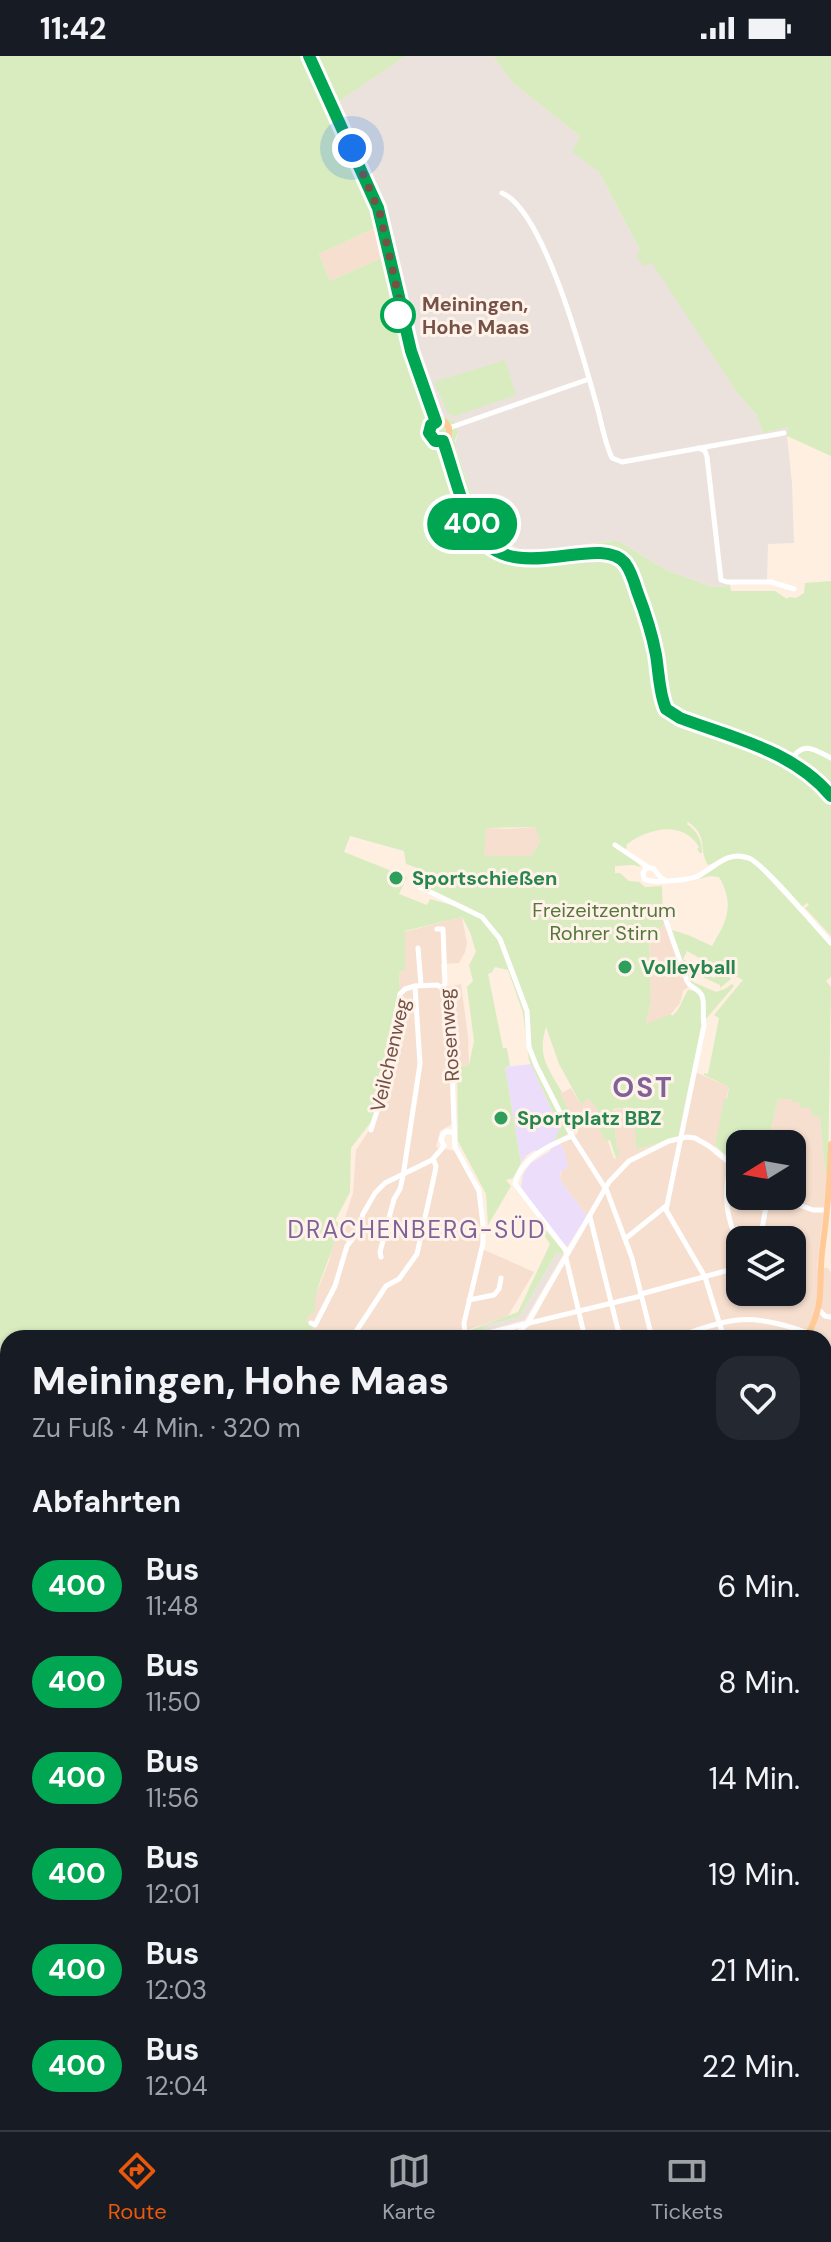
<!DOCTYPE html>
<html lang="de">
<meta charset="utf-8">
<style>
body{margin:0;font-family:"DM Sans",sans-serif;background:#242831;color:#f1f3f6;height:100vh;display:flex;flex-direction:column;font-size:30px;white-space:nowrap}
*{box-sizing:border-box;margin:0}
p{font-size:26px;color:#9ea1a6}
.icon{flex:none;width:44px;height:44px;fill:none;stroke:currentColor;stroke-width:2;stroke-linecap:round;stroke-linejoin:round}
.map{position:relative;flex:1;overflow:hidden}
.drawer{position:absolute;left:0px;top:1274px;width:832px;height:800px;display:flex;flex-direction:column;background:#171b24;border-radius:24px 24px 0 0;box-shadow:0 2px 6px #0004}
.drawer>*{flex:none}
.badge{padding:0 16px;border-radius:26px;font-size:28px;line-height:52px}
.needle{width:52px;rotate:259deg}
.tools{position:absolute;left:726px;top:1074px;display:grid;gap:16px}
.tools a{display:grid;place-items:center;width:80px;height:80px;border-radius:16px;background:#171b24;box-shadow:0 2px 6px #0004;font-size:40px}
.you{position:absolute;width:40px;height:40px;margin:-20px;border:6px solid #fff;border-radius:50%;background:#1a73e8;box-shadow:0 0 0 12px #1a73e833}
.map>.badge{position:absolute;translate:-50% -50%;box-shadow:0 0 0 4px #fff}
h2{padding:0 32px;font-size:30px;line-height:72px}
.round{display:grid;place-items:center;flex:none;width:84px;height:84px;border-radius:24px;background:#242831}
.overview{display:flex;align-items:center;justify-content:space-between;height:136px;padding:0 32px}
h1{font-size:38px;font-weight:800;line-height:60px}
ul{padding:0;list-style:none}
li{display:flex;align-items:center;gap:24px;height:96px;padding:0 32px}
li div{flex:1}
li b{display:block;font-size:30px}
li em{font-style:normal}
li .badge{min-width:88px;font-weight:700;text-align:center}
.status{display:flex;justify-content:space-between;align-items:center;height:56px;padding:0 40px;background:#171b24;direction:ltr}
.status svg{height:22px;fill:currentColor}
.tabs{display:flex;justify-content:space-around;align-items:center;height:112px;border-top:2px solid #363941;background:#171b24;font-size:22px;color:#9ea1a6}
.tabs a{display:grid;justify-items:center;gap:4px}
.tabs .active{color:#ea580c}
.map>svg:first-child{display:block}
.residential{fill:#f6dfcf;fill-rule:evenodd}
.industrial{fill:#ece2dd}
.education{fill:#ecdefa}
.green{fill:#d8ecbf;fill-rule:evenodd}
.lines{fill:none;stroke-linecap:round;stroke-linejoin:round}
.canal{stroke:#b5e8e8;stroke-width:4}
.minor{stroke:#fff;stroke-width:5}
.major{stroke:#ffca97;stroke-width:6}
.rail{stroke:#afa0c7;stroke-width:2;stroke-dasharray:12 8;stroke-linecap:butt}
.line-casing{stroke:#fff;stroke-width:18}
.line{stroke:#00a651;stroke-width:12}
.walk{stroke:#765147;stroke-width:8;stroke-dasharray:0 14.4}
.stop-dot{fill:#fff;stroke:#00a651;stroke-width:4}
.leisure-dot{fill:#2e9e5b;stroke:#fff3e9;stroke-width:3}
.labels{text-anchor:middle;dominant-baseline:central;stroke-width:6;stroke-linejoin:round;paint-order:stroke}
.stop-label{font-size:20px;font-weight:bold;fill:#765147;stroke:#fff3e9;text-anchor:start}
.leisure-label{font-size:20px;font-weight:bold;fill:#27864d;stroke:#fff3e9;text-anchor:start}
.park-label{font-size:20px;fill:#55773c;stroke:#fff3e9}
.street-label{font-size:20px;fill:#765147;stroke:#fff3e9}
.quarter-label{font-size:24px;letter-spacing:2px;fill:#7f629a;stroke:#fff3e9}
.district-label{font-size:28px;font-weight:bold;letter-spacing:2px;fill:#7f629a;stroke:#fff3e9}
</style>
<div class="status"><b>11:42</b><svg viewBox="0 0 49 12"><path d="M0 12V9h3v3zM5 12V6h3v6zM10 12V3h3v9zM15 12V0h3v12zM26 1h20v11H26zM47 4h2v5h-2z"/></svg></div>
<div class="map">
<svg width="831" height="2074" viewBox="0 0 831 2074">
<rect width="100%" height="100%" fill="#feefe1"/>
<g class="residential">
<polygon points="381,169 388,199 330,225 319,198"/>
<polygon points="535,771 540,786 531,800 483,800 486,772 507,773"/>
<polygon points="462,861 467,887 465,896 459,907 441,908 443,930 448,931 461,928 468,981 469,1009 451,1011 452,1068 440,1075 436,1091 455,1095 476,1133 482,1171 480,1192 534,1216 508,1260 444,1282 308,1282 313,1271 306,1266 309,1259 315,1256 314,1244 329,1205 336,1179 340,1177 353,1137 356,1094 368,1076 374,1062 400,935 399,916 405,915 404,876"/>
<polygon points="665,867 688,931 683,935 680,947 671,958 646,969 651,945 649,880"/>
<path d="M693,1015l36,16 -16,66 27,21v22h52v-52h-30l1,-8 6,1 9,-38h14l19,8 9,10 5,53 3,1 -11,96 11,1 3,5v240l-7,2v-177h-343l49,-12 56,-102 1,-8 -27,-36 5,-28 -5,-8 18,-11 -20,-38 13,-7 10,16 8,-5 8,10 17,50 2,-1 1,-8 -4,-40 19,-3 6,43 39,-14zM740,1184h52v52h-52z"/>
<polygon points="8,1374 8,1655 2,1658 0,1375"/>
<polygon points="831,1664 831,1911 824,1908 824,1682"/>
<polygon points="341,2066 508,2066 508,2068 501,2074 332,2074"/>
<polygon points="530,2066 698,2066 700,2072 700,2074 521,2074"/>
</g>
<g class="industrial">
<polygon points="406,0 493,0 513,27 580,80 573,96 599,116 640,194 652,203 738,338 756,358 763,377 788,371 787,380 792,427 794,487 768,488 767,524 730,525 730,530 712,531 666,514 622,487 612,485 541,494 522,494 496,483 483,471 455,388 458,376 454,364 444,362 440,358 414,289 380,143 335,48"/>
<polygon points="557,1196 563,1199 525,1264 485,1275 484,1270 519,1261"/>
<polygon points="0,1964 8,1975 8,2066 68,2066 56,2074 0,2074"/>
</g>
<g class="education">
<polygon points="531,1008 560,1073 554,1086 537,1097 535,1094 527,1099 521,1107 505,1011"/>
<polygon points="560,1088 565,1096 568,1111 561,1115 560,1124 587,1160 567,1191 525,1140 526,1138 521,1131 523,1118 531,1107 550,1095 550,1093"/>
</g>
<g class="green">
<path d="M0,0h406l-71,48 45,95 30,131 30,84 8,5 6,1 4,12 -3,8 1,8 25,73c22,48 96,23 135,20l6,2 44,27 46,17 18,-1 1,5h44l12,8 2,-2 7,1 8,-5 1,-10 26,-2v355l-26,-28 4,-3 -2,-2 -5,4 29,33 -72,-77 -19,-8 -32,10c-10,-16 1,-29 -20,-43l-1,2c10,7 15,16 15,29h-2l-3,-4 2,-2c-17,-28 -52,-18 -73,-2l1,3 -2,1 16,18 -8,-2 -18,1v7h5l9,8 10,1 6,5 17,-1 1,31 2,6 -16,14 2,64 -5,23 25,-10 1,2c9,-7 10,-17 16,-26l8,1 5,6 1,28 -24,111 -41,14 -5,-43 -19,2 4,41 4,1 -5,7 -6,-18 -5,1 -7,-16 4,-2 -5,-14 -8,-10 -8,5 -22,-40 -13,-37c-9,29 2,41 16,65l-2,2 18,34 -24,14 6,-14 -31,-68 -6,-47 -15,-43 -13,-3 -3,5 -4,2 15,74h4l3,18 -5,1 16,96 -8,15 -7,2 5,6 -23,39 -2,-31 -28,-53 -1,-74 12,-2 5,-24 -7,-54 6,-6 -4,-16 7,-13 -6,-20 -8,-15 -57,14v40l-6,1 1,19 -26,127 -23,30 -1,44 -15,29 5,2v10l-4,2c-5,26 -23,52 -21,77l-6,3 -3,7 7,5 -5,11h-300v92l-8,1zM381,169l7,30 -58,26 -11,-27zM624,511l12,10 22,75 8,47 6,9 -4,6c-14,-15 -13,-54 -18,-74 -6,-25 -14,-50 -26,-73zM535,771l5,15 -9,14h-47l2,-28zM350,780l54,15 2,13 17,6 -4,11 5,6 43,20 -1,2 -36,-10 -3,6 -28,-11 8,-17 -63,-25z"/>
<polygon points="493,0 831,0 831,400 787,380 788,371 763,377 756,358 738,338 652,207 644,210 636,200 640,194 599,116 572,96 580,80 513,27"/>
<polygon points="505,304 516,339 455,360 448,358 434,326"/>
<path d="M734,802l16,3 10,8 71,77v31l-5,4 5,6 -3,184h-3l-5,-54 -7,-1 -3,-9 -10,1v-5l-7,-1 -1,-3h-14l-9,38 -6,-1 -1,8h-22v23l-25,-21 9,-47h3l2,-12 -25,-12v-2l4,1 11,-56 -5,-3 29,-35 -8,-4 -18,-4v-4l-30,-17 -4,8 3,2 -1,3 29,14 2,-3c5,0 13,-1 15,4l-11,9v-3l-28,-13 1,10 23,10 9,-3 7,-5 2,2 -28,33 -3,-1v-22l-12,-11 -22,-56 19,6 24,11c15,-25 23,-41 7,-69l-9,-1 -11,3 27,-18z"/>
<polygon points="543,1173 545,1173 563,1195 563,1199 557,1196 519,1261 484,1270 485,1275 471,1277 468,1275 518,1256 550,1188 542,1176"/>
<polygon points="824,1979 831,1980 831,2074 701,2074 698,2066 824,2066"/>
<polygon points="100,2066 329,2066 325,2070 326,2072 324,2074 87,2074"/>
</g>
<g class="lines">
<g class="canal">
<polyline points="824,1652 831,1639"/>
<polyline points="824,1673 831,1656"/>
</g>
<g class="minor">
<path d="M502,137c43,18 83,171 96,217 4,16 7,33 14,48l10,4 162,-29"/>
<polyline points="449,372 589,323"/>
<polyline points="699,392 705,395 707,401 721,524 727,526 771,526 794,533"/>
<path d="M791,705c11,-21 23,-12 40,-3"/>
<polyline points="615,789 648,811"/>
<path d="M666,825l-5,-3 -8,-10h-7l-3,5 1,6c8,4 14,2 24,2 10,-1 21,-1 30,-5 17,-9 30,-26 51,-18 16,7 66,68 82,85"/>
<polyline points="418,830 482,861 500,883 527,955 529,991 536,1009 572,1080 607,1135 632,1202 652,1282"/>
<path d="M665,862l22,63c4,8 12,7 15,15 3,7 0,21 2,29l-38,185 39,67 19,61"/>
<polyline points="437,873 443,873 445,926 443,932 446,937 450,965 455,1091 479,1135 483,1169 483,1187 464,1267 465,1279 472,1281 641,1240"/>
<polyline points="418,892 421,929"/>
<polyline points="371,1074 377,1055 400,938 405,933 415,930"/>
<polyline points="444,1090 441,1084 443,1078 447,1075 454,1077"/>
<path d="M731,1108c-8,29 -6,55 9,81"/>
<polyline points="774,1140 813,1154 828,1154"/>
<polyline points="590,1161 620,1282"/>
<polyline points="341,1167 341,1177 350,1185"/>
<polyline points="625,1183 666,1150"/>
<polyline points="760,1184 768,1140"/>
<path d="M568,1197l-53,-69c6,-26 34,-39 57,-48"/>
<polyline points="381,1201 380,1196 394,1143 400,1133 403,1120 420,1008 415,930 437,929 443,932"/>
<polyline points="566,1202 585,1282"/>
<polyline points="641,1238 740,1211"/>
<polyline points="469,1244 494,1239 499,1233 501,1222"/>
<polyline points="819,1254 825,1260 831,1261"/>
<polyline points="311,1267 315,1269 335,1230 347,1190 357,1177 363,1158 375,1137 385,1127 432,1104 444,1090"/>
<polyline points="353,1280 386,1230 399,1223 417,1198 435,1116 436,1110 433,1103"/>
<polyline points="452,1282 461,1281"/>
<polyline points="513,1282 527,1268 609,1126 629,1105 669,1085 687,1081 695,1082 709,1090 740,1115"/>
<path d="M672,1282c21,-6 44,-16 66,-18 27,-3 59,9 85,18"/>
<polyline points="824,1329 828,1332 831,1345"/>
<polyline points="824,1351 831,1349"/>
<polyline points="0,1395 8,1393"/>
<polyline points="824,1402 831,1401"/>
<polyline points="0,1450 8,1452"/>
<polyline points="824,1461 831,1460"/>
<polyline points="0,1494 8,1496"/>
<polyline points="0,1659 8,1672"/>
<polyline points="824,1664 831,1665"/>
<polyline points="824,1725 831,1691"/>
<polyline points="824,1743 831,1742"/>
<polyline points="0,1925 8,1907"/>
<polyline points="824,2017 831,2017"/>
<polyline points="416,2066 418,2074"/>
<polyline points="83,2074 95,2066"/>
<polyline points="329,2074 338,2066"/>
<polyline points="394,2074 402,2066"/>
<polyline points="636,2074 648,2066"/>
</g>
<g class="major">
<polyline points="309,0 378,152 408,286 436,366"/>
<polyline points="436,366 445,366 449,372 449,381 443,385"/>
<polyline points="436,366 430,372 430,380 435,385 443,385"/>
<path d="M443,385l31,88c39,63 128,0 153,37 14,21 26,69 30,95 2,16 3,33 9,48l14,9c53,20 113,33 151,78"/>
<path d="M806,1282c20,-36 12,-49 16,-86 5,-36 8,-72 9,-108"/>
<polyline points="824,1608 831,1602"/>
<polyline points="0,1827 8,1823"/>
<polyline points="465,2066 466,2074"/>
</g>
<g class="rail">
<polyline points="824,1504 831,1502"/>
<polyline points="0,1900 8,1881"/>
</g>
</g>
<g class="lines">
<g class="line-casing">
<path id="line" d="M309,0l69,152 22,93 -2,14 7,10 6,26 25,71 -5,3 -2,8 6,8h8c9,25 20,72 34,92 37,55 121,-1 148,30 6,8 9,18 12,28 8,21 15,42 19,64 3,18 3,38 10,54l14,9c53,20 114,33 151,78"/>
</g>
<use href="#line" class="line"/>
<polyline class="walk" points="352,92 380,158 405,269 398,259"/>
</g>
<circle class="stop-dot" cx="398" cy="259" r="16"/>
<g class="leisure-dot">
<circle cx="396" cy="822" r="8"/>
<circle cx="625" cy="911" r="8"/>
<circle cx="501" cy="1062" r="8"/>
</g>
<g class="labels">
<g class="stop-label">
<text x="422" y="248">Meiningen,<tspan x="422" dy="23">Hohe Maas</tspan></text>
</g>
<g class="leisure-label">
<text x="412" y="822">Sportschießen</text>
<text x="641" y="911">Volleyball</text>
<text x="517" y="1062">Sportplatz BBZ</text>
</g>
<g class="park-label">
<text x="604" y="854">Freizeitzentrum<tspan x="604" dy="23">Rohrer Stirn</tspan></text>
</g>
<g class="street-label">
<text transform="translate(449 979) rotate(-94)">Rosenweg</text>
<text transform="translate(390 999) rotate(-77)">Veilchenweg</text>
</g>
<g class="quarter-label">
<text x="417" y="1173">DRACHENBERG-SÜD</text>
</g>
<g class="district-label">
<text x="643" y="1031">OST</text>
</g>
</g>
</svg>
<div class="tools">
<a><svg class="needle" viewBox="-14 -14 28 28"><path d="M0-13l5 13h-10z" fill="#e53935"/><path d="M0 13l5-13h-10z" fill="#9ea1a6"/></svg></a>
<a><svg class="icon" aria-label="layers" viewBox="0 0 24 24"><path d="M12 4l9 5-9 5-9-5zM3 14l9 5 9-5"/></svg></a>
</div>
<div class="you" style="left:352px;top:92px"></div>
<b class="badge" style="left:472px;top:468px;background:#00a651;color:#fff">400</b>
<section class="drawer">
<div class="overview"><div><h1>Meiningen, Hohe Maas</h1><p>Zu Fuß · 4 Min. · 320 m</p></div><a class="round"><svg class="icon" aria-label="heart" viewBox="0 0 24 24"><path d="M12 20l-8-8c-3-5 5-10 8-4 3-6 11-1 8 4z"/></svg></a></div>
<h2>Abfahrten</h2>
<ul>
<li><span class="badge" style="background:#00a651;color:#fff">400</span><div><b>Bus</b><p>11:48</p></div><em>6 Min.</em></li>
<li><span class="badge" style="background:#00a651;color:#fff">400</span><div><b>Bus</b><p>11:50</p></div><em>8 Min.</em></li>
<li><span class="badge" style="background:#00a651;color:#fff">400</span><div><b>Bus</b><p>11:56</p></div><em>14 Min.</em></li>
<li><span class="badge" style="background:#00a651;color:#fff">400</span><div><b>Bus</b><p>12:01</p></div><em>19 Min.</em></li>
<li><span class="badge" style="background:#00a651;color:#fff">400</span><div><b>Bus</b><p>12:03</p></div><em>21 Min.</em></li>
<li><span class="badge" style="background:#00a651;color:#fff">400</span><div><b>Bus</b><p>12:04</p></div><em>22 Min.</em></li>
</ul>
</section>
</div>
<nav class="tabs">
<a class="active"><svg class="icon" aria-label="directions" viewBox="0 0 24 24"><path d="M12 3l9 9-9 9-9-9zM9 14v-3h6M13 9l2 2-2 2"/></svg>Route</a>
<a><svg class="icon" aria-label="map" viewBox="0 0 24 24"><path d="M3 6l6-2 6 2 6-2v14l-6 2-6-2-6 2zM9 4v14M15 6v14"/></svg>Karte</a>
<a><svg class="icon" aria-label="tickets" viewBox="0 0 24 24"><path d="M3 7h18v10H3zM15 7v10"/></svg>Tickets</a>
</nav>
